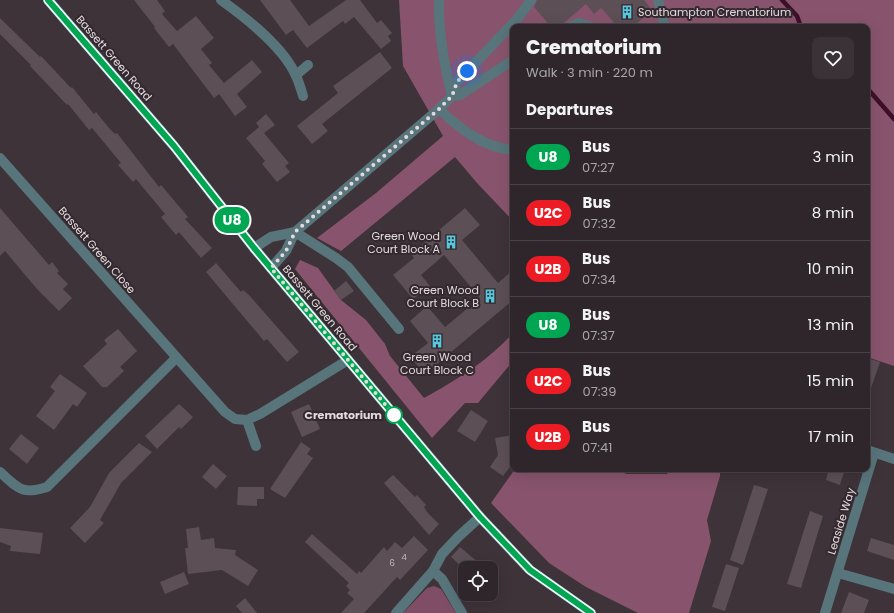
<!DOCTYPE html>
<meta charset="utf-8">
<style>
body{margin:0;font-family:Poppins,sans-serif;background:#3a3236;color:#f1f3f6;height:100vh;display:flex;flex-direction:column;font-size:15px;white-space:nowrap}
*{box-sizing:border-box;margin:0}
p{font-size:13px;color:#a7a5a8}
.icon{flex:none;width:22px;height:22px;fill:none;stroke:currentColor;stroke-width:2;stroke-linecap:round;stroke-linejoin:round}
.map{position:relative;flex:1;overflow:hidden}
.sheet{position:absolute;left:510px;top:24px;width:360px;height:448px;display:flex;flex-direction:column;background:#2e262a;border-radius:8px;box-shadow:0 4px 16px #0002,0 0 0 1px #494347}
.sheet>*{flex:none}
.badge{padding:0 8px;border-radius:13px;font-size:14px;line-height:26px}
.fabs{position:absolute;left:458px;top:561px;display:grid;gap:8px}
.fabs a{display:grid;place-items:center;width:40px;height:40px;border-radius:8px;background:#2e262a;box-shadow:0 4px 16px #0002,0 0 0 1px #494347;font-size:20px}
.you{position:absolute;width:20px;height:20px;margin:-10px;border:3px solid #fff;border-radius:50%;background:#1a73e8;box-shadow:0 0 0 6px #1a73e833}
.map>.badge{position:absolute;translate:-50% -50%;box-shadow:0 0 0 2px #fff}
h2{padding:0 16px;font-size:15px;line-height:36px}
.round{display:grid;place-items:center;flex:none;width:42px;height:42px;border-radius:8px;background:#3a3236}
.headline{display:flex;align-items:center;justify-content:space-between;height:68px;padding:0 16px}
h1{font-size:19px;font-weight:800;line-height:30px}
ul{padding:0;list-style:none}
li{display:flex;align-items:center;gap:12px;height:56px;padding:0 16px;border-top:1px solid #494347}
li div{flex:1}
li b{display:block;font-size:15px}
li em{font-style:normal}
li .badge{min-width:44px;font-weight:700;text-align:center}
.map>svg:first-child{display:block}
.green{fill:#7f4e66}
.forest{fill:#88546d}
.lines{fill:none;stroke-linecap:round;stroke-linejoin:round}
.stream{stroke:#3d1029;stroke-width:4.5}
.building{fill:#5c4f55}
.minor{stroke:#58757b;stroke-width:10}
.major{stroke:#74b2be;stroke-width:10}
.line-casing{stroke:#fff;stroke-width:9}
.line{stroke:#00a651;stroke-width:6}
.walk{stroke:#e2dbde;stroke-width:4;stroke-dasharray:0 7.2}
.stop-dot{fill:#fff;stroke:#00a651;stroke-width:2}
.labels{text-anchor:middle;dominant-baseline:central;stroke-width:4;stroke-linejoin:round;paint-order:stroke}
.number-label{font-size:9px;fill:#c0b8bc}
.poi-label{font-size:11px;fill:#e2dbde;stroke:#34292e;text-anchor:end}
.street-label{font-size:11px;fill:#e2dbde;stroke:#34292e}
.stop-label{font-size:11px;font-weight:bold;fill:#e2dbde;stroke:#34292e;text-anchor:end}
</style>
<div class="map">
<svg width="894" height="613" viewBox="0 0 894 613">
<rect width="100%" height="100%" fill="#3e3338"/>
<polygon class="green" points="434,586 441,589 456,613 403,613 427,588"/>
<g class="forest">
<polygon points="399,0 894,0 894,366 867,357 867,27 513,27 513,221 477,183 455,157 341,251 317,238 376,193 443,136 403,66"/>
<path d="M300,260l18,8 23,32 25,20 19,24 5,12 34,42c34,-19 62,-36 89,-65v28l-35,42h-13l-33,35 -137,-169z"/>
<polygon points="515,469 611,469 627,474 667,474 670,469 720,469 720,476 707,520 711,541 689,613 638,613 586,587 549,563 491,503"/>
</g>
<g class="lines">
<g class="stream">
<polyline points="782,0 797,16 801,27"/>
<polyline points="867,88 894,119"/>
</g>
</g>
<g class="building">
<polygon points="134,0 157,0 165,11 162,14 177,31 196,16 214,38 201,49 212,63 209,65 224,83 252,60 262,72 237,94 247,107 235,116 219,94 214,98 173,44 169,47 154,28 155,27"/>
<polygon points="260,0 290,0 309,26 346,0 360,0 377,23 381,20 392,33 388,36 391,41 381,49 354,17 345,24 343,21 307,48 293,30 286,35"/>
<polygon points="537,0 644,0 652,10 633,27 618,27 601,8 594,14 586,4 559,27 551,27 534,7"/>
<polygon points="0,18 40,57 41,56 71,88 72,87 94,114 96,112 109,128 115,134 117,133 159,187 161,185 188,217 185,219 212,248 201,258 179,232 176,235 161,217 165,214 136,179 133,182 118,165 121,163 92,128 89,130 68,104 67,105 30,66 31,65 0,34"/>
<polygon points="380,52 392,68 322,124 328,131 312,144 297,126 338,93 333,86"/>
<polygon points="266,114 275,125 264,133 289,163 285,166 290,172 277,182 262,164 265,161 246,138 259,127 256,123"/>
<polygon points="0,208 49,265 52,262 59,271 57,273 68,284 63,289 72,298 59,311 37,289 5,251 0,256"/>
<polygon points="465,208 480,225 462,240 498,283 513,270 513,300 425,374 410,357 428,343 410,321 427,306 445,327 480,298 444,255 421,275 430,286 413,299 393,275 414,258 411,254"/>
<polygon points="216,263 241,292 243,290 249,295 299,352 287,362 267,339 264,341 206,272"/>
<polygon points="346,281 354,291 341,300 334,291"/>
<polygon points="118,329 137,351 120,367 124,371 107,387 102,387 83,366 107,344 104,340"/>
<polygon points="867,358 880,362 869,394 867,394"/>
<polygon points="60,374 87,393 77,407 73,404 54,430 36,416 55,391 50,387"/>
<polygon points="179,404 193,417 181,429 179,427 157,449 145,436"/>
<polygon points="309,404 320,429 302,437 291,412"/>
<polygon points="471,410 488,421 475,442 457,431"/>
<polygon points="21,434 39,448 27,464 9,449"/>
<polygon points="513,435 513,463 503,476 490,467 498,455 495,438"/>
<polygon points="301,442 311,449 307,454 313,458 285,498 270,489"/>
<polygon points="139,443 152,452 121,483 100,520 104,523 85,543 70,528 90,507 109,473"/>
<polygon points="213,464 227,476 216,489 202,477"/>
<polygon points="829,469 845,469 840,485 826,480"/>
<polygon points="393,475 415,497 417,495 426,505 424,507 427,512 439,524 429,535 384,483"/>
<polygon points="754,485 768,489 743,565 730,560"/>
<polygon points="238,487 264,487 264,499 257,499 257,506 237,505"/>
<polygon points="810,511 823,516 801,588 787,584"/>
<polygon points="199,527 201,540 214,538 215,548 236,550 235,555 258,570 248,586 222,570 188,574 185,548 188,548 186,529"/>
<polygon points="0,528 43,533 40,554 10,551 11,546 0,542"/>
<polygon points="312,534 357,574 359,571 361,573 384,547 387,551 395,542 402,548 414,536 428,550 400,580 397,577 364,613 341,613 354,599 347,593 350,590 346,586 349,583 305,542"/>
<polygon points="871,538 894,545 894,560 867,551"/>
<polygon points="460,547 485,568 463,568 451,557"/>
<polygon points="726,564 739,568 725,611 712,607"/>
<polygon points="184,572 189,584 165,594 160,582"/>
<polygon points="849,592 869,600 864,613 841,613"/>
<polygon points="245,598 257,613 242,613 236,606"/>
</g>
<g class="lines">
<g class="minor">
<path d="M221,0c25,18 63,47 75,76 3,6 5,13 7,20"/>
<path d="M439,0c-1,33 5,64 13,96"/>
<polyline points="658,0 665,27"/>
<polyline points="569,27 579,23 592,27"/>
<polyline points="296,75 308,65"/>
<polyline points="452,96 460,95 513,60"/>
<path d="M439,109c21,20 44,38 74,41"/>
<polyline points="0,158 225,412 235,419 247,420 260,414 348,360"/>
<polyline points="254,248 271,237 295,232 336,258 348,267 399,329"/>
<polyline points="271,268 286,251 295,232 439,109 452,96 457,82 518,18 531,0"/>
<polyline points="247,420 256,446"/>
<polyline points="867,450 894,459"/>
<path d="M0,472c19,17 22,23 47,15l129,-129"/>
<polyline points="433,571 442,579 462,613"/>
<polyline points="838,573 894,589"/>
<polyline points="396,613 433,571 442,554 458,537 480,517"/>
<polyline points="825,613 874,453"/>
</g>
<polyline class="major" points="48,0 174,146 254,248 480,517 530,570 591,613"/>
</g>
<g class="lines">
<g class="line-casing">
<polyline id="line" points="48,0 174,146 254,248 480,517 530,570 591,613"/>
</g>
<use href="#line" class="line"/>
<polyline class="walk" points="394,415 271,268 286,251 295,232 439,109 452,96 457,82 467,71"/>
</g>
<defs>
<g id="building-bare" transform="scale(1.08)"><path d="M-4-6H4V6H1V3H-1V6H-4ZM-2.5-4.3h1.7v1.8h-1.7ZM.8-4.3h1.7v1.8H.8ZM-2.5-1h1.7V.8h-1.7ZM.8-1h1.7V.8H.8Z" fill="#55cadf" stroke="#34292e" stroke-width="2.5" paint-order="stroke"/></g>
</defs>
<g fill-rule="evenodd">
<use href="#building-bare" x="627" y="12"/>
<use href="#building-bare" x="451" y="242"/>
<use href="#building-bare" x="490" y="296"/>
<use href="#building-bare" x="437" y="341"/>
</g>
<circle class="stop-dot" cx="394" cy="415" r="8"/>
<g class="labels">
<g class="number-label">
<text x="404" y="557">4</text>
<text x="392" y="563">6</text>
</g>
<g class="poi-label">
<text x="638" y="12" text-anchor="start">Southampton Crematorium</text>
<text x="440" y="236">Green Wood<tspan x="440" dy="13">Court Block A</tspan></text>
<text x="479" y="290">Green Wood<tspan x="479" dy="13">Court Block B</tspan></text>
<text x="437" y="357" text-anchor="middle">Green Wood<tspan x="437" dy="13">Court Block C</tspan></text>
</g>
<g class="street-label">
<text transform="translate(114 58) rotate(49)">Bassett Green Road</text>
<text transform="translate(97 250) rotate(49)">Bassett Green Close</text>
<text transform="translate(320 308) rotate(50)">Bassett Green Road</text>
<text transform="translate(841 521) rotate(-73)">Leaside Way</text>
</g>
<g class="stop-label">
<text x="382" y="415">Crematorium</text>
</g>
</g>
</svg>
<div class="fabs">
<a><svg class="icon" aria-label="locate" viewBox="0 0 24 24"><circle cx="12" cy="12" r="6"/><path d="M12 2v4M12 18v4M2 12h4M18 12h4"/></svg></a>
</div>
<div class="you" style="left:467px;top:71px"></div>
<b class="badge" style="left:232px;top:220px;background:#00a651;color:#fff">U8</b>
<section class="sheet">
<div class="headline"><div><h1>Crematorium</h1><p>Walk · 3 min · 220 m</p></div><a class="round"><svg class="icon" aria-label="heart" viewBox="0 0 24 24"><path d="M12 20l-8-8c-3-5 5-10 8-4 3-6 11-1 8 4z"/></svg></a></div>
<h2>Departures</h2>
<ul>
<li><span class="badge" style="background:#00a651;color:#fff">U8</span><div><b>Bus</b><p>07:27</p></div><em>3 min</em></li>
<li><span class="badge" style="background:#ed1c24;color:#fff">U2C</span><div><b>Bus</b><p>07:32</p></div><em>8 min</em></li>
<li><span class="badge" style="background:#ed1c24;color:#fff">U2B</span><div><b>Bus</b><p>07:34</p></div><em>10 min</em></li>
<li><span class="badge" style="background:#00a651;color:#fff">U8</span><div><b>Bus</b><p>07:37</p></div><em>13 min</em></li>
<li><span class="badge" style="background:#ed1c24;color:#fff">U2C</span><div><b>Bus</b><p>07:39</p></div><em>15 min</em></li>
<li><span class="badge" style="background:#ed1c24;color:#fff">U2B</span><div><b>Bus</b><p>07:41</p></div><em>17 min</em></li>
</ul>
</section>
</div>
